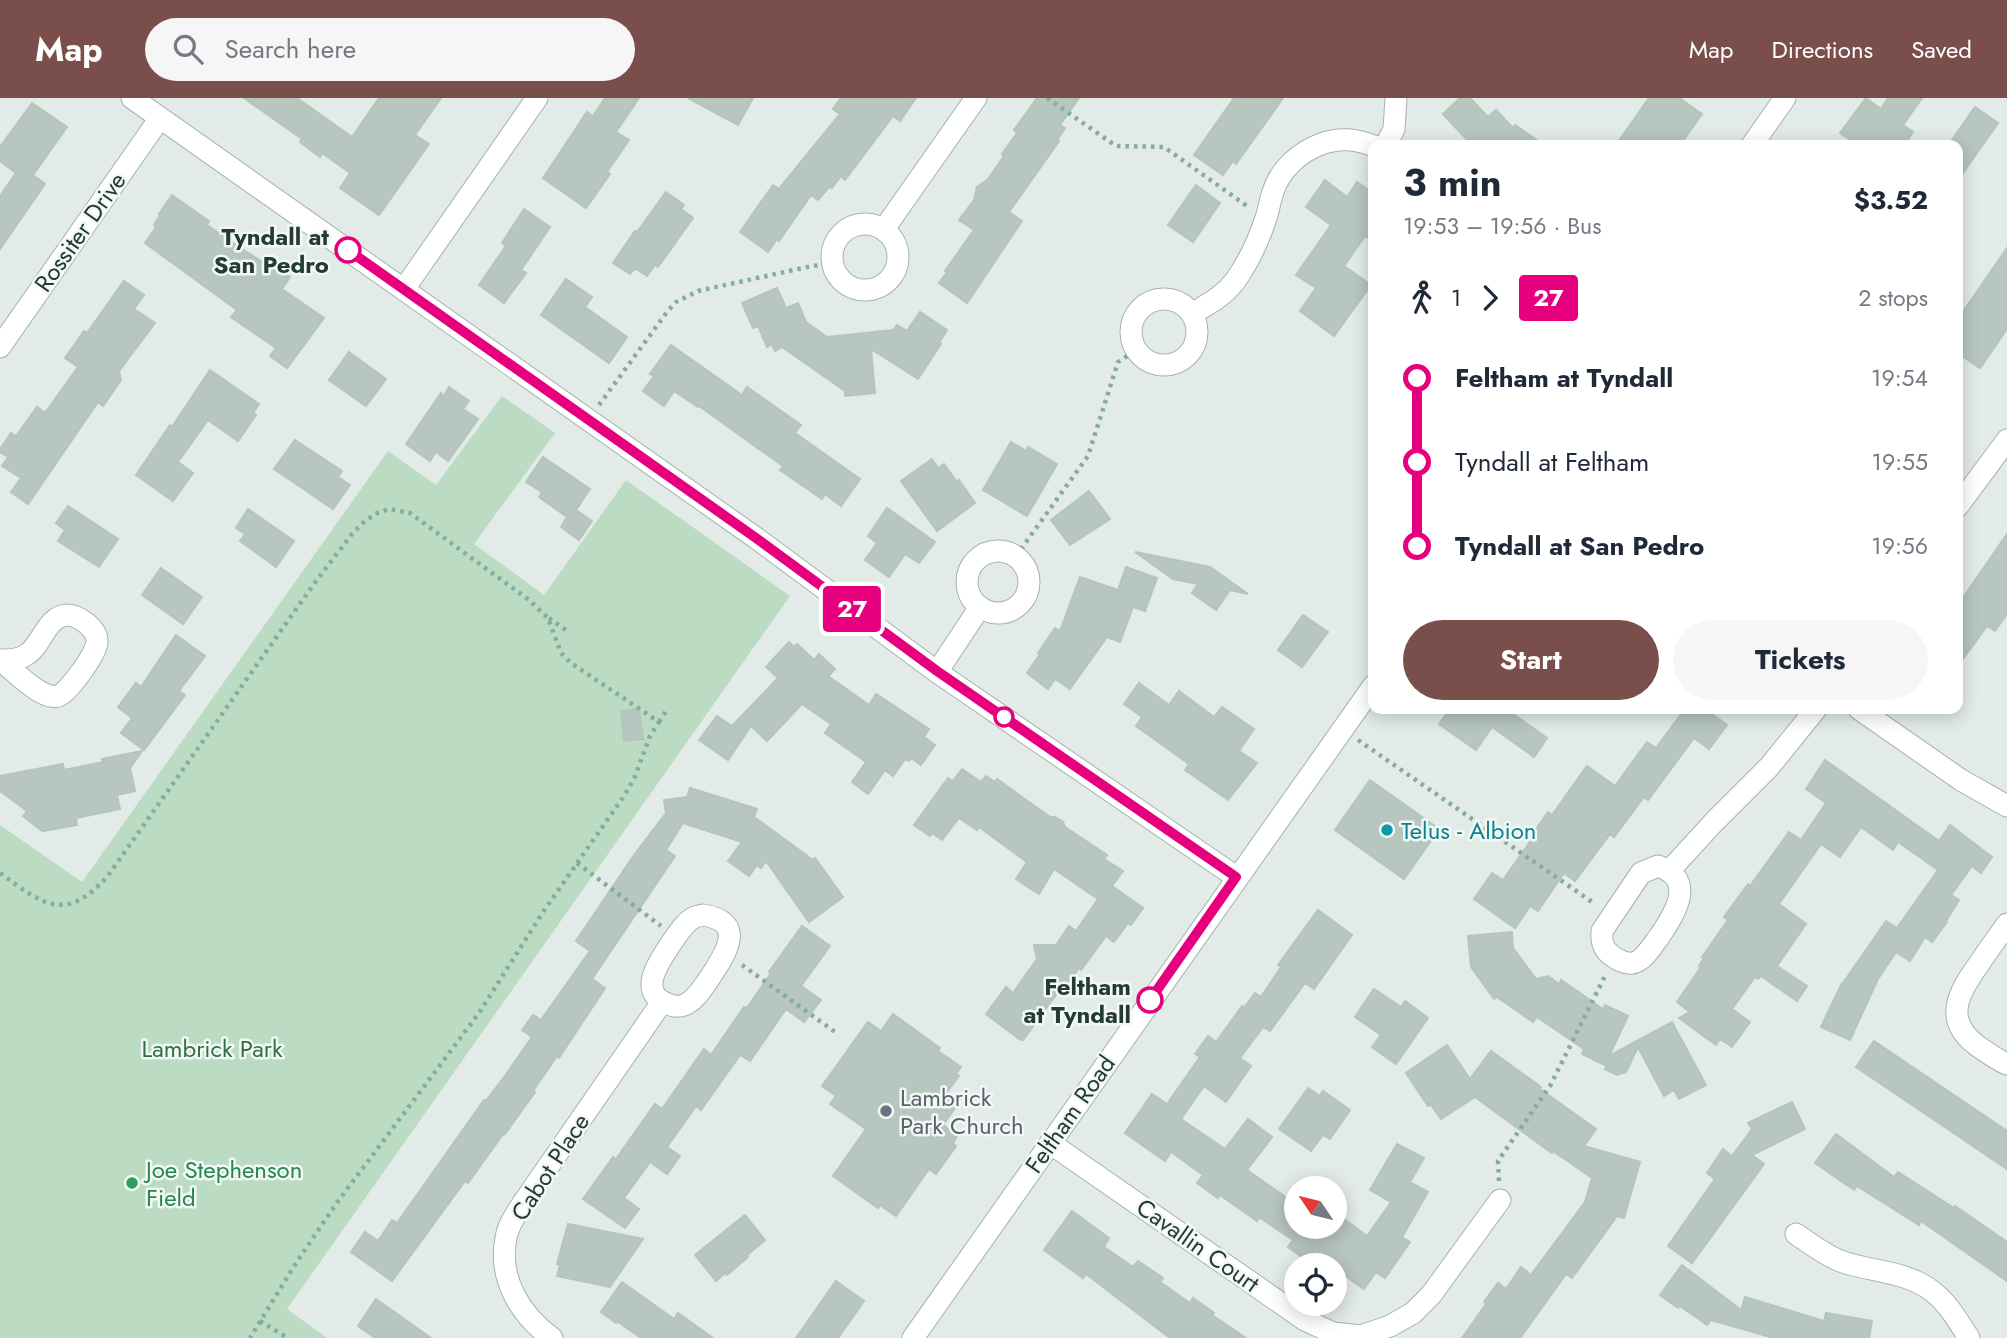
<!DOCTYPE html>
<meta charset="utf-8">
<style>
body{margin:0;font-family:Jost,sans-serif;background:#f6f6f7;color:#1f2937;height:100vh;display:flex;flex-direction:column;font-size:26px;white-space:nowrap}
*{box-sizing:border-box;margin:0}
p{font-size:23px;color:#747a83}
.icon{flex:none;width:38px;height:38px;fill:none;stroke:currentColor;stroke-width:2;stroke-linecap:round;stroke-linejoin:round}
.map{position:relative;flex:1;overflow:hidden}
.details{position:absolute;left:1368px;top:42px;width:595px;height:574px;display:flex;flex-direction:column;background:#fff;border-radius:14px;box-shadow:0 4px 18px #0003}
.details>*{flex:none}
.badge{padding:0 14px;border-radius:5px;font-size:24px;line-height:46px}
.needle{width:46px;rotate:305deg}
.tools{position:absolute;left:1284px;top:1078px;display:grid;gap:14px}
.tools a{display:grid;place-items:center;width:63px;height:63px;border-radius:50%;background:#fff;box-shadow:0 4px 18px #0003;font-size:35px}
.map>.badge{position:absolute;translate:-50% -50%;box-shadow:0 0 0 4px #fff}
.legs{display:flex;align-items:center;gap:10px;height:77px;padding:0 35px;font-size:23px}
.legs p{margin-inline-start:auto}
.summary{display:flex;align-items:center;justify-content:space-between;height:119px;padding:0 35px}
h1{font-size:38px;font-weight:700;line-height:52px}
.primary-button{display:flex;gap:14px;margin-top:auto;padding:14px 35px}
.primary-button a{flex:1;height:80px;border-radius:42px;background:#7a4e4a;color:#fff;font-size:28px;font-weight:700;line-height:80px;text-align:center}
.primary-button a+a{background:#f6f6f7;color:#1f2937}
ul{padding:0 35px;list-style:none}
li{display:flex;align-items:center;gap:24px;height:84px;font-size:26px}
li i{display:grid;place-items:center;width:10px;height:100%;margin:0 9px;background:currentColor}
li i::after{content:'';width:18px;height:18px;margin:-9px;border:5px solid;border-radius:50%;background:#fff}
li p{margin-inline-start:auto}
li:first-child i{background:linear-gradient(#0000 50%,currentColor 0)}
li:last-child i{background:linear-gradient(currentColor 50%,#0000 0)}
header{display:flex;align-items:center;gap:42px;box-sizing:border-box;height:98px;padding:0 35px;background:#7a4e4a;color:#fff}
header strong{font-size:33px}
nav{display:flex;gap:38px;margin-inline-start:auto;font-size:24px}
.search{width:490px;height:63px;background:#f6f6f7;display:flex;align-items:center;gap:18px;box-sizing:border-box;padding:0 24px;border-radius:38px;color:#747a83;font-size:26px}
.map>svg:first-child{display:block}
.green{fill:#bcdbc3}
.building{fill:#b7c6bf;stroke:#b5c4bd;stroke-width:2}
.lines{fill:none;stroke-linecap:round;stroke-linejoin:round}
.minor-casing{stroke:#a5b3ad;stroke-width:23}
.tertiary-casing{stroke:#a5b3ad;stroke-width:23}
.path{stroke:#84ad9e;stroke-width:4.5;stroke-dasharray:3.5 5;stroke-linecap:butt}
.minor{stroke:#fff;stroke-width:21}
.tertiary{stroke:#fff;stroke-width:21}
.line-1-casing{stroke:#fff;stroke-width:16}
.line-1{stroke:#e6007e;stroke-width:10}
.stop-1-dot{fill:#fff;stroke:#e6007e;stroke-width:3.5}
.culture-dot{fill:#0f9aa8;stroke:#f2f8f5;stroke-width:2.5}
.worship-dot{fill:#6b7280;stroke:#f2f8f5;stroke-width:2.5}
.leisure-dot{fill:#2e9e5b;stroke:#f2f8f5;stroke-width:2.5}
.labels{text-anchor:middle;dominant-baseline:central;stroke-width:5;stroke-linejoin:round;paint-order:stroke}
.street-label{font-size:24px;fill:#233b33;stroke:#f2f8f5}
.stop-label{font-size:24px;font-weight:bold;fill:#233b33;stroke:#f2f8f5;text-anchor:end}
.culture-label{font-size:24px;fill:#0d838f;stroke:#f2f8f5;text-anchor:start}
.park-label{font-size:24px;fill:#2f7045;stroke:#f2f8f5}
.worship-label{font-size:24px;fill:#5b616d;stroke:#f2f8f5;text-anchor:start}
.leisure-label{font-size:24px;fill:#27864d;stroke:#f2f8f5;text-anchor:start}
</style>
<header>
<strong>Map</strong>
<div class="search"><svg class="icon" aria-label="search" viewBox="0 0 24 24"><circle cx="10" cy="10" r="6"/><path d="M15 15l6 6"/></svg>Search here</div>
<nav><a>Map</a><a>Directions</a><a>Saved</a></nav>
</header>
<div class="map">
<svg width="2007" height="1240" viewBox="0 0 2007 1240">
<rect width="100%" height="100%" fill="#e2ebe7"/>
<polygon class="green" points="502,298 555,335 474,446 544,497 626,382 790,498 287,1211 327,1240 0,1240 0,727 82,784 388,353 436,387"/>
<g class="building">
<polygon points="244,0 297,0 352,39 379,0 441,0 415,37 429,46 379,117 340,90 350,75 322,55 320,59 300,44 302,41"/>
<polygon points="605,0 639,0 616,34 629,42 607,74 610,76 586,110 543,80 587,14 593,18"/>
<polygon points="688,0 753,0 738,27"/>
<polygon points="841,0 916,0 900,23 893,18 845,82 841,78 832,90 830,88 818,102 811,97 779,143 777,141 768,154 740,134 773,87 779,91 840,16 833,11"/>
<polygon points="1037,0 1079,0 1060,27 1065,30 1057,42 1059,43 1009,114 1022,123 967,205 939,185 947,174 945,173 974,132 959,122 974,102 977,89 988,81 1004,58 1002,56 1017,35 1014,32"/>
<polygon points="1234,0 1283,0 1236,66 1233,63 1223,77 1194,57"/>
<polygon points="1460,0 1470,0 1488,19 1496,12 1513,30 1515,27 1544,47 1472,47 1443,16"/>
<polygon points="1649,0 1679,0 1702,16 1680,47 1616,47"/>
<polygon points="1866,0 1881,11 1888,0 1922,0 1903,27 1913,34 1904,47 1858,47 1840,35"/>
<polygon points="32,5 67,29 33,77 45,86 0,151 0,98 16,75 0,63 0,49"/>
<polygon points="1975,9 1998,25 1958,82 1958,47 1950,45"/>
<polygon points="1325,82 1347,99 1357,84 1374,96 1374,144 1365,138 1344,168 1371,187 1334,238 1300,213 1316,190 1296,177 1331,127 1306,109"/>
<polygon points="1196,87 1220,105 1193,144 1168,127"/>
<polygon points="666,94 684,107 681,111 693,120 658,169 655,167 647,178 635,170 630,176 613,165 635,133 637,134"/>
<polygon points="172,97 209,123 207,127 236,147 267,167 269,164 290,179 282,191 324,220 287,270 270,258 276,250 231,219 237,212 145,145 156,129 154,127 160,117 159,116"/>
<polygon points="524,111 550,129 521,172 526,175 504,205 479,187 506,148 502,145"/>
<polygon points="2007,150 2007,231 1980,270 1958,255 1958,221"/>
<polygon points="566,181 592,199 585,209 627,239 609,265 541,217"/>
<polygon points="124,183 144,197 134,211 155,225 119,273 121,282 103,308 98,304 28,406 11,394 21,380 2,368 8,359 0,354 0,351 11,335 16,338 37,309 45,315 78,269 65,260 84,233 87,235"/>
<polygon points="777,190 786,210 798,205 806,224 827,239 893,232 897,227 907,233 920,214 947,232 939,245 941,246 918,281 871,251 875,295 845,298 845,293 782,249 775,253 772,246 767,249 758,228 753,230 742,205"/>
<polygon points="671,247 742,297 747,289 801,327 795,335 860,381 841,408 825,396 822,401 780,372 783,368 699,308 698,309 674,293 664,308 643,293 654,278 650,276"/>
<polygon points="349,254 386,281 366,308 329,282"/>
<polygon points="210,272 259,306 253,315 256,317 238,343 208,322 178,364 193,375 173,403 136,377 170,327 172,329"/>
<polygon points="449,289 469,303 463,311 478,321 448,363 436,354 430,363 406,346 441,295 444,298"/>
<polygon points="295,342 342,373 338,379 350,387 333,411 274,371"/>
<polygon points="1011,344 1026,353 1028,349 1057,366 1027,418 983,392"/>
<polygon points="543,359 590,391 576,412 592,423 579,442 561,429 567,419 539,399 542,394 526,384"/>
<polygon points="932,361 938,370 944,366 957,384 959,382 975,405 937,433 901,383"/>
<polygon points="1089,393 1110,421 1070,447 1051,422"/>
<polygon points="68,408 118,441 99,469 58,443 65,432 56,425"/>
<polygon points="887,410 935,444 919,465 905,456 889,479 865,462 877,445 868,438"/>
<polygon points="248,411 294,443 276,469 240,443 245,436 236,430"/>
<polygon points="2007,436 2007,516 1995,533 1987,528 1958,568 1958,507"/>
<polygon points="1135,454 1210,469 1248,496 1230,492 1216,512 1192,495 1198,486 1173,481"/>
<polygon points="1126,469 1157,480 1145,513 1133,509 1120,544 1107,539 1070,591 1055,581 1048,591 1027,575 1040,556 1038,555 1055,530 1060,533 1080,479 1118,492"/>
<polygon points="161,470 202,499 183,526 142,497"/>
<polygon points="1303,517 1328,534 1302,569 1278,552"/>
<polygon points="176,537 205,558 179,593 185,597 144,652 121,635 132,620 118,609 136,585 141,589"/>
<polygon points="789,544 794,549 797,546 814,562 819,556 835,571 828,578 869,607 876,596 929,631 924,639 935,647 921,667 911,660 909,663 905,661 893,678 885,672 868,696 852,684 866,664 825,635 831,626 802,606 767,643 751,628 728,662 699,642 717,618 732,628 778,580 766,569"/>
<polygon points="1139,585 1169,607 1179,593 1214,619 1222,609 1254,631 1239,653 1257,665 1228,702 1185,672 1189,666 1136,628 1142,619 1124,606"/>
<polygon points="639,611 643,641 624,643 621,613"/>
<polygon points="1450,611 1506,611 1547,640 1534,659 1492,629 1476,652 1439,626"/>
<polygon points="1685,611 1705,611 1727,627 1709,651 1694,640 1648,702 1644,699 1614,739 1610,736 1575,783 1564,775 1538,813 1530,808 1515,830 1474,801 1492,775 1503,782 1532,741 1530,740 1548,714 1552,717 1587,668 1615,688 1647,644 1656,650"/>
<polygon points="142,653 130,670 135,693 117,697 120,711 76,720 77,727 44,733 41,732 23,718 27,713 0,693 0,678 63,666 64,672 103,664 102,661"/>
<polygon points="1825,662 1939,743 1950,727 1992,759 1981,775 1972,768 1951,797 1959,802 1946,823 1947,824 1932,844 1925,839 1910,863 1896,854 1878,881 1850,942 1821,929 1842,885 1843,885 1886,823 1897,830 1938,772 1898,744 1893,752 1861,729 1840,759 1821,746 1779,806 1806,826 1777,868 1807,888 1797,903 1761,878 1758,881 1755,879 1732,911 1750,924 1732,949 1720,941 1716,947 1679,920 1690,914 1677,904 1701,869 1699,868 1704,860 1702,859 1728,822 1724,819 1748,786 1750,788 1789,734 1801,742 1826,705 1806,691"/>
<polygon points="962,671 981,684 986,678 995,684 997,681 1050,719 1055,719 1063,724 1065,729 1107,757 1104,761 1123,773 1112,788 1143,810 1131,827 1128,825 1114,844 1106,838 1081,872 1079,870 1061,896 1058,894 1023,942 1019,941 986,916 1006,889 1013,895 1037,861 1034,847 1056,847 1069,828 1076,833 1098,801 1054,771 1039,796 1016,781 1027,764 979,729 977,732 959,720 942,742 932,735 930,738 914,727 948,680 953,683"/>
<polygon points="1370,682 1439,731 1404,781 1335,732"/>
<polygon points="690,690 757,711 754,719 813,762 815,760 843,799 809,824 766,763 761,770 757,767 749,778 728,763 742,744 683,725 666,752 675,758 592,881 605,890 559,960 557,958 533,993 535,994 505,1036 504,1035 468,1085 465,1083 392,1183 351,1154 365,1134 378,1143 392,1122 397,1125 484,1002 486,1003 507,975 532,939 522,932 533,917 541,922 590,853 576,843 634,757 666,715 664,702 687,699"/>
<polygon points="1318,812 1352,837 1314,891 1305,885 1270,933 1263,929 1240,960 1251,968 1226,1004 1204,988 1181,1021 1225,1051 1248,1021 1272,1039 1247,1072 1297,1107 1297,1129 1335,1129 1335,1114 1367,1138 1391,1104 1370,1092 1397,1046 1424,1060 1410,1084 1428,1094 1402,1139 1410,1144 1385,1180 1376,1174 1364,1191 1335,1171 1335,1167 1313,1167 1288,1149 1293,1142 1259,1119 1257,1123 1220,1097 1218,1100 1197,1085 1203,1077 1171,1054 1165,1063 1125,1035 1152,996 1167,1006 1200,959 1195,956 1208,938 1216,944 1242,908 1244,910 1255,895 1261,899 1281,869 1278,867"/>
<polygon points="802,828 830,848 801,888 821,902 804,924 786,911 750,963 740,957 701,1012 696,1008 667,1049 680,1058 667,1076 650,1064 624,1100 639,1111 625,1130 583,1101 613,1059 616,1061 655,1006 662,1011 704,951 711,957 744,909 747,910 771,875 769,874"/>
<polygon points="1512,834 1513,850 1536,881 1548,878 1559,886 1561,882 1603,911 1605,907 1628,918 1609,958 1672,924 1706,987 1679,1001 1674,992 1664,998 1638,949 1626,974 1617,977 1605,971 1607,968 1582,956 1584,951 1537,919 1533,924 1497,899 1494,901 1471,869 1468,838"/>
<polygon points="1374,891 1401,909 1405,903 1428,920 1396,966 1372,949 1381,937 1355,919"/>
<polygon points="893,916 940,950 938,953 961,969 956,976 959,978 947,994 960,1003 943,1027 958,1037 953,1045 956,1048 936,1076 929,1071 896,1118 880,1107 878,1110 833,1078 866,1031 830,1006 836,998 822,988 868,924 881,933"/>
<polygon points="1874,943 2007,1033 2007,1071 1856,969"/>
<polygon points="1447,947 1470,981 1491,953 1541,989 1540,991 1596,1031 1584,1048 1640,1064 1624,1120 1617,1118 1572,1180 1566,1176 1520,1240 1462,1240 1486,1206 1484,1204 1498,1185 1506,1191 1521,1169 1531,1177 1585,1104 1592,1080 1553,1053 1552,1055 1531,1040 1475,999 1441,1021 1431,1007 1428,1008 1406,975"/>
<polygon points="1308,990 1320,998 1323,993 1350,1012 1330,1041 1323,1037 1311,1053 1279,1031"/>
<polygon points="1792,1004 1805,1031 1752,1057 1764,1066 1692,1165 1668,1148 1715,1081 1707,1075 1723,1051 1732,1058 1752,1031 1748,1025"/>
<polygon points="1836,1036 1894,1079 1898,1074 1954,1110 1955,1108 2007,1144 2007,1183 1921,1123 1919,1127 1857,1088 1854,1092 1815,1065"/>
<polygon points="1072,1113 1109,1140 1104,1149 1133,1169 1138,1163 1163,1180 1160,1184 1190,1205 1193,1200 1214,1215 1212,1217 1246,1240 1170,1240 1086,1176 1083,1180 1044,1152"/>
<polygon points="745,1117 765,1142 747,1157 748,1159 727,1177 725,1175 716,1183 695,1157"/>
<polygon points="568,1126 643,1141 610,1189 557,1178 560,1167 557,1166"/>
<polygon points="1682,1167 1741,1212 1745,1199 1824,1223 1826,1215 1872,1223 1869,1240 1774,1240 1711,1222 1707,1227 1680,1208 1678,1210 1660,1197"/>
<polygon points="836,1183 864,1203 838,1240 796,1240"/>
<polygon points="622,1184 674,1221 678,1215 713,1240 641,1240 617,1223 616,1225 601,1214"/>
<polygon points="376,1201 431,1240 375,1240 358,1228"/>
</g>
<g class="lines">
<g class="minor-casing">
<g id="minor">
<polyline points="1386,47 1394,31 1396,0"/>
<circle cx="865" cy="159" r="33"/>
<polyline points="884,131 976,0"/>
<polyline points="404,191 537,0"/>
<circle cx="1164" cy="234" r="33"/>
<path d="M1192,216c16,-10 32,-18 43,-33 13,-18 24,-42 31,-63 3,-9 4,-18 7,-26 7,-23 27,-40 48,-48 19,-7 35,-5 53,2"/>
<polyline points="0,249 160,20"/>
<polyline points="1958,408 2007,342"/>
<circle cx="998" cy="484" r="31"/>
<path d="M0,562c13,10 32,30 47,35 2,1 9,2 11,1 10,-3 40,-44 39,-55 0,-7 -6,-14 -11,-18 -5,-4 -12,-8 -19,-8 -21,1 -25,31 -41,40 -7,5 -17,5 -26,5"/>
<polyline points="937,574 980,509"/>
<polyline points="1859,611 1961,682 2007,708"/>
<path d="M1658,768c39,13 17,48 1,71 -7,9 -16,25 -27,26 -7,1 -16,-4 -21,-8 -8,-6 -10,-13 -9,-24l39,-58z"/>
<polyline points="1670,772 1714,724 1769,669 1816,611"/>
<path d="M703,817c46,7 21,41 6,64 -6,8 -12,19 -21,24 -6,4 -14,4 -20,1 -33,-12 -7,-45 4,-62 6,-8 12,-19 21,-24 3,-2 7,-2 10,-3z"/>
<path d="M2007,826c-9,13 -19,26 -28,40 -21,29 -37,57 0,83 9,6 18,13 28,17"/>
<polyline points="1050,1045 1305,1222 1333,1235 1361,1238 1390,1228 1413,1215 1431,1197 1500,1102"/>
<path d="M1796,1136c15,10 30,22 47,28 30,10 63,9 89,29 16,12 26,30 37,47"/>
<path d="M552,1240c-32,-23 -54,-60 -46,-100 2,-13 10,-24 17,-35l139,-201"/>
</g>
</g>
<g class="tertiary-casing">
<g id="tertiary">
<polyline points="132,0 756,440 937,574 1236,779"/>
<polyline points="1752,47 1785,0"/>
<polyline points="913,1240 1374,587"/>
</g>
</g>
<g class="path">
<polyline points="1047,0 1116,48 1164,49 1247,108"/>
<polyline points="599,307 667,214 676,204 698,193 812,168 832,166"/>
<polyline points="1016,458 1088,358 1118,264 1136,252"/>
<polyline points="549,520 570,535"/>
<polyline points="659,624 666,613"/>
<polyline points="1358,642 1595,806"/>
<polyline points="577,765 661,828"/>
<path d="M0,775c44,32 65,50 107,4l209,-296 36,-47 13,-13 12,-8 12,-4 21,4 119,87 19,18 13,35 10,10 88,59 -9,14 -16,43 -10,17 -81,116 -64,101 -143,191 -40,59 -46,75"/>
<polyline points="742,867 838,936"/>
<polyline points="1499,1083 1498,1063 1550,988 1606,876"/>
<polyline points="260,1223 288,1240"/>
</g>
<use href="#minor" class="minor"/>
<use href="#tertiary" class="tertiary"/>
</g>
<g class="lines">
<g class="line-1-casing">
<polyline id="line-1" points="348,152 756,440 937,573 1236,779 1150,902"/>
</g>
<use href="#line-1" class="line-1"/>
</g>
<g class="stop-1-dot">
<circle cx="348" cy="152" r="12"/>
<circle cx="1004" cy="619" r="9"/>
<circle cx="1150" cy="902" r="12"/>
</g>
<circle class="culture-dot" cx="1387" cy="732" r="7"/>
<circle class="worship-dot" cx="886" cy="1013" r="7"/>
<circle class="leisure-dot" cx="132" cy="1085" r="7"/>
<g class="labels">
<g class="street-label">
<text transform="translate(80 134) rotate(-55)">Rossiter Drive</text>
<text transform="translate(1070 1016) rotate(-55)">Feltham Road</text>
<text transform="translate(550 1069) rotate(-57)">Cabot Place</text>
<text transform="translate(1198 1147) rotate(35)">Cavallin Court</text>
</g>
<g class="stop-label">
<text x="329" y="138">Tyndall at<tspan x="329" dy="28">San Pedro</tspan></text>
<text x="1131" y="888">Feltham<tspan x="1131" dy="28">at Tyndall</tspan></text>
</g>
<g class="culture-label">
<text x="1401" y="732">Telus - Albion</text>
</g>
<g class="park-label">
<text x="212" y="950">Lambrick Park</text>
</g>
<g class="worship-label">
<text x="900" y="999">Lambrick<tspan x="900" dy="28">Park Church</tspan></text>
</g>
<g class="leisure-label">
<text x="146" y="1071">Joe Stephenson<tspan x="146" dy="28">Field</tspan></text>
</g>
</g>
</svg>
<div class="tools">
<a><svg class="needle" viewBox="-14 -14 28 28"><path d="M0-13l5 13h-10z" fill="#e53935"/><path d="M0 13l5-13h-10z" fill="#747a83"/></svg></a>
<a><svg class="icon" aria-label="locate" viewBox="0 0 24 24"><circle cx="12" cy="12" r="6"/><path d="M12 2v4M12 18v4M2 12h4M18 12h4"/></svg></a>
</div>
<b class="badge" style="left:852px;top:511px;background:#e6007e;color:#fff">27</b>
<section class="details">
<div class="summary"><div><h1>3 min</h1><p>19:53 – 19:56 · Bus</p></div><b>$3.52</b></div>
<div class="legs"><svg class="icon" aria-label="walk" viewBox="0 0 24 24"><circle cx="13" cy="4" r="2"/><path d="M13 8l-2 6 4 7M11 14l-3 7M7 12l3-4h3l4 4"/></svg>1<svg class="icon" aria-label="forward" viewBox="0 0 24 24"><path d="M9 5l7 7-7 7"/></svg><b class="badge" style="background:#e6007e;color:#fff">27</b><p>2 stops</p></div>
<ul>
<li><i style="color:#e6007e"></i><b>Feltham at Tyndall</b><p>19:54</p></li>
<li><i style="color:#e6007e"></i><span>Tyndall at Feltham</span><p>19:55</p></li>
<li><i style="color:#e6007e"></i><b>Tyndall at San Pedro</b><p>19:56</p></li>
</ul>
<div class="primary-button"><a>Start</a><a>Tickets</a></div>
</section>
</div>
